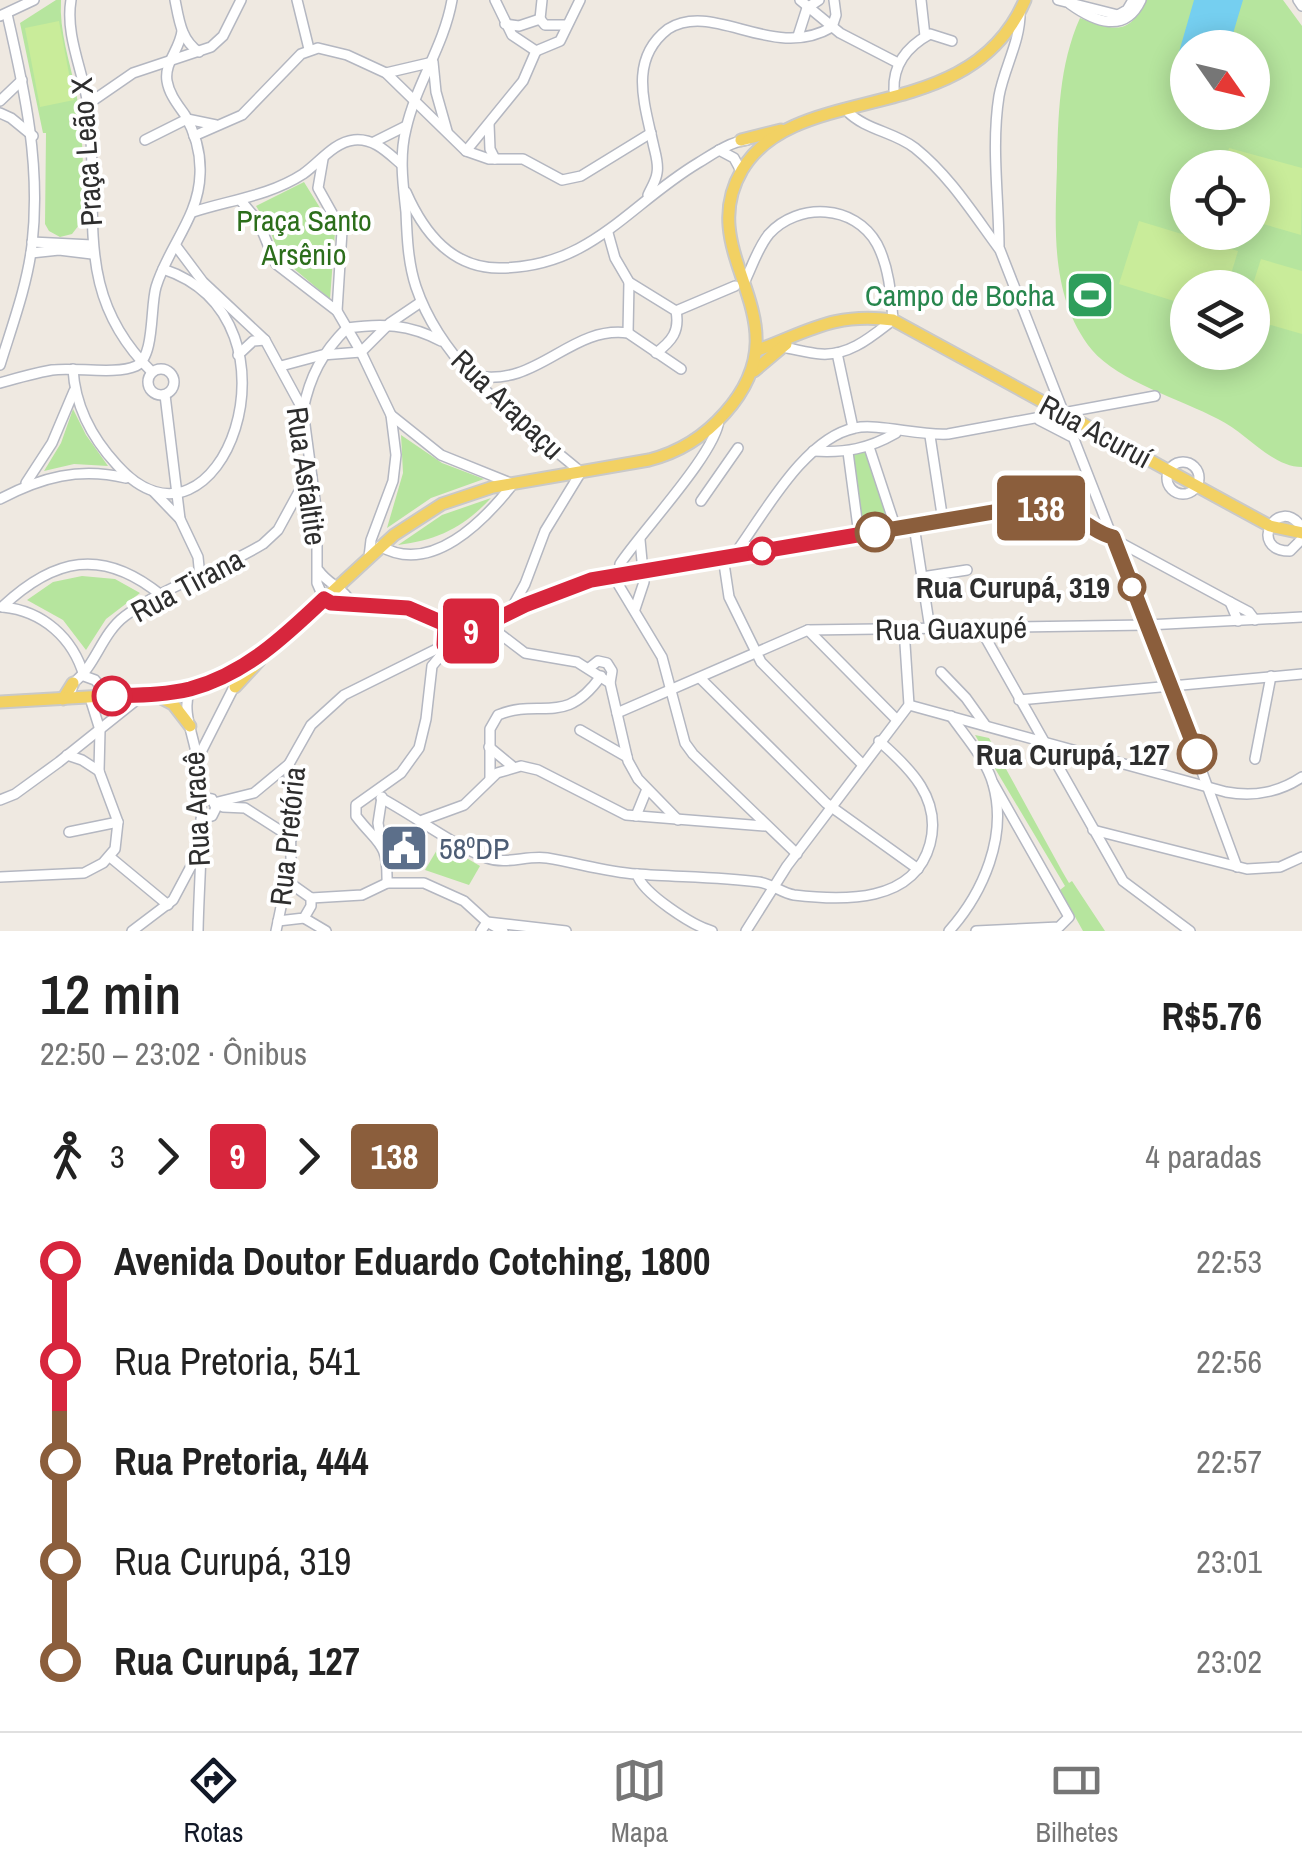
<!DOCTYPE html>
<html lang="pt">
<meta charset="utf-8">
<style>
body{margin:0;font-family:"Archivo Narrow",sans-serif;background:#f2f2f2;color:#222;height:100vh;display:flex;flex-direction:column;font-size:38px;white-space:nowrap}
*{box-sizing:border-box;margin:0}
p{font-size:32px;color:#767676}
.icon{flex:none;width:55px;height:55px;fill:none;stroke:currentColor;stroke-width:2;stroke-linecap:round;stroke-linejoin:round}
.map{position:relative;height:931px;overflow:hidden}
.sheet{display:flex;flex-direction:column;background:#fff;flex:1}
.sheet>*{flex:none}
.badge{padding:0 20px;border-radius:8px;font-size:35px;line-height:65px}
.needle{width:65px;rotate:124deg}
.fabs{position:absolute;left:1170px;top:30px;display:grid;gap:20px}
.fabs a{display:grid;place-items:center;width:100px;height:100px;border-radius:50%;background:#fff;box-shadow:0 5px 25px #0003;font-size:50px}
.map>.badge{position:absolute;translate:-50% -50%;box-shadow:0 0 0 5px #fff}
.legs{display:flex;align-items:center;gap:15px;height:110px;padding:0 40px;font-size:32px}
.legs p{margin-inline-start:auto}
.head{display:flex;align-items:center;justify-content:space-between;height:170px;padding:0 40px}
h1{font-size:55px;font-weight:600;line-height:75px}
ul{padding:0 40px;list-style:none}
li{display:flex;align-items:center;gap:35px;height:100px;font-size:38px}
li i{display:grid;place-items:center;width:15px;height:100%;margin:0 12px;background:currentColor}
li i::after{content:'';width:25px;height:25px;margin:-12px;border:8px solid;border-radius:50%;background:#fff}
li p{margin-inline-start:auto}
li:first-child i{background:linear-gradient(#0000 50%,currentColor 0)}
li:last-child i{background:linear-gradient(currentColor 50%,#0000 0)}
.tab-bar{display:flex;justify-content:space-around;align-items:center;height:140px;border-top:2px solid #e0e0e0;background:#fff;font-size:28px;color:#767676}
.tab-bar a{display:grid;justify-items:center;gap:5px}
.tab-bar .on{color:#111827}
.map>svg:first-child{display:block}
.green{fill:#b6e59e;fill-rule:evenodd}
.pitch{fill:#c9ec9a}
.water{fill:#75cff0}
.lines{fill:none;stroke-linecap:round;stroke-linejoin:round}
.minor-casing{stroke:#b4b7c1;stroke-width:12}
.major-casing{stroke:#c9c9c9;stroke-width:15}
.minor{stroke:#fff;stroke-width:9}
.major{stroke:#f2d163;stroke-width:11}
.line-1-casing{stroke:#fff;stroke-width:22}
.line-2-casing{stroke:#fff;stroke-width:22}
.line-1{stroke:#d7263d;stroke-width:15}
.line-2{stroke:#8b5e3c;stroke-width:15}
.stop-2-dot{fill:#fff;stroke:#8b5e3c;stroke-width:5}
.stop-1-dot{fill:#fff;stroke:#d7263d;stroke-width:5}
.labels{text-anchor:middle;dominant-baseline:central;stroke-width:8;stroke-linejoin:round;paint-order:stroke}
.street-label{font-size:30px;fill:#2e2e2e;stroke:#fff}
.park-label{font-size:30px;fill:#2c6e1b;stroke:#fff}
.leisure-label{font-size:30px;fill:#27864d;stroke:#fff;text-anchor:end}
.stop-label{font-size:30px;font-weight:bold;fill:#2e2e2e;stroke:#fff;text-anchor:end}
.service-label{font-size:30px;fill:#4e5e75;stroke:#fff;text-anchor:start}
</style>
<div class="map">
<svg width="1302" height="931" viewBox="0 0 1302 931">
<rect width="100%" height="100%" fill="#efe9e1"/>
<g class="green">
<path d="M56,0h5c-2,31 9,62 15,92 7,37 10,96 3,133l-7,9 -12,3 -11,-6 -4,-7 1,-91h-3l-23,-110z"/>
<path d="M1146,0h137l19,26v441c-31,0 -56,-35 -84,-48 -36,-19 -100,-38 -126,-69 -42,-52 -37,-121 -35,-183 1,-50 2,-102 23,-149 34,12 49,19 66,-18zM1188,48h64v64h-64zM1188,168h64v64h-64zM1188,288h64v64h-64z"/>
<polygon points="304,182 335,232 330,299 280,257 268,225 256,206"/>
<polygon points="73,409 86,435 108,466 74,464 44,471 61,443"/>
<polygon points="401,435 442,463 484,479 431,498 387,528 403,473"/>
<polygon points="868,448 894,527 861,532 848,453"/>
<path d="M491,498c-27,29 -53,42 -93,47l44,-30z"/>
<polygon points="82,576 115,579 140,593 106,619 86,650 63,620 27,600 53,582"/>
<polygon points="975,735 989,738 1062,871 1069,883 1072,881 1105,931 1083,931 1060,890 1065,886"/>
<polygon points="441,843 480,866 469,885 425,870"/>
</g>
<g class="pitch">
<polygon points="59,21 74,100 40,107 25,28"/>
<polygon points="1229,148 1302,168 1301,235 1253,221 1252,168 1224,167"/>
<polygon points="1139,221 1238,251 1227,287 1188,288 1187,305 1119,284"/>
<polygon points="1261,259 1302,271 1302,334 1253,320 1252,287"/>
</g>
<polygon class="water" points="1194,0 1243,0 1229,47 1188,48 1187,55 1179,52"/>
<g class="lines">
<g class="minor-casing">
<g id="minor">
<path d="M71,0c-6,35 12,71 17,105 14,101 -20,185 64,267"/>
<path d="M175,0c4,20 6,40 24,52"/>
<polyline points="297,0 309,49"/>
<path d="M452,0c-8,46 -36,84 -46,129 -7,28 -3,55 0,83 1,25 2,51 10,75 27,80 103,133 165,185l-36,59 -20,53 -16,29"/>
<polyline points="495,0 512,35 536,51 560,41 580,0"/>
<polyline points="800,0 840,33 898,63"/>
<polyline points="921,0 925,36"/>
<polyline points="1058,0 1118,15 1127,10 1133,0"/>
<polyline points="1298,0 1302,6"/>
<path d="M1070,4c25,18 55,30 71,-4"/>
<polyline points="0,16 34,0"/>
<polyline points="540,19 542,0"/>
<polyline points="505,24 519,26 540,19 545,25 567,25"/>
<polyline points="798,36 807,8 819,0"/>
<polyline points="386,73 433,62 436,92 447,131"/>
<path d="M894,90c-1,-26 14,-44 36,-56l22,7"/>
<polyline points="0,101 22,80"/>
<polyline points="88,104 133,73 211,47 223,36 241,0"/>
<path d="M847,111c18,19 48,21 68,37 35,28 59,67 85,102l170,435 67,182"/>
<polyline points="0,113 11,118 33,136"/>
<polyline points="489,124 490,149 495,159"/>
<polyline points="194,136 242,115 301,54 318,48 347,55 386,73 466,151 489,159 523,159 562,180 581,176 651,133"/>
<polyline points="145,140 187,119 216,125"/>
<polyline points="374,142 406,126"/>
<polyline points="719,150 734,158 741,171"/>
<polyline points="466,151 523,81 536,51"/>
<polyline points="323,159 318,188 342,231 337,311"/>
<path d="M406,192c18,41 46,77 95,76 90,-1 127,-63 197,-105 15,-9 31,-21 49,-23"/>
<path d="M648,195c3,-7 8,-14 9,-22 2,-10 -2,-20 -4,-30 -9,-41 -24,-84 15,-114 46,-29 105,33 164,-2l4,-12 -2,-15"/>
<polyline points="241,201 258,221 276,264 337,311 361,352 391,415 396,455 393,481 371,540 369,557"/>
<path d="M193,212c37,-12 76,-16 110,-38 16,-11 31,-32 51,-34 20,-2 33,12 47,24"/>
<path d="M608,233l7,25 14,24 47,29c4,20 -4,30 -20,42"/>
<polyline points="32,242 92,245"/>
<polyline points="176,246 203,282 265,340 303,410 317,515 317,583 324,599 331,603 407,608 459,628 465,634"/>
<path d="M999,248c0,-50 -8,-102 0,-152 5,-28 22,-56 21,-85"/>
<polyline points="31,253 59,250 92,254"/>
<path d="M744,283c8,-16 14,-36 25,-49 29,-32 86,-30 108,10 12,23 14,50 16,76 -21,16 -43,36 -72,34 -13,-1 -26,-5 -39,-7"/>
<polyline points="676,311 735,286"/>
<polyline points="628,333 629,282"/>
<polyline points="837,353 853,428"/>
<polyline points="238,355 253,341 265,340"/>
<path d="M0,365c12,-39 27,-79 32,-120 9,-80 -7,-153 -25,-231"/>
<polyline points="281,366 322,355 361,352 390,323 421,302"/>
<circle cx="161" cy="382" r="13"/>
<path d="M73,369c2,37 19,69 44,96 102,114 198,-146 46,-196"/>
<path d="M472,375c65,15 97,-50 156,-42l53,36"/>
<path d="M0,383c17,-5 35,-10 52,-13 23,-3 64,5 84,-4 19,-9 14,-59 20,-79 12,-40 43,-70 44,-113 1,-20 -5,-41 -15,-59 -7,-10 -16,-21 -18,-34 -3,-18 13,-32 15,-50"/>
<polyline points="165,395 180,519 198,557 200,577"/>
<path d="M303,410c7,-34 19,-57 44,-82 35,-5 62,-4 94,13"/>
<path d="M719,420c-3,33 -78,112 -99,144l-2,20 44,73 23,86 8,11 104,100"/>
<polyline points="1039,420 1070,436"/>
<polyline points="930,436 943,521"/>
<polyline points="869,447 896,529"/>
<path d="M813,451c33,2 55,-2 83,-18"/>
<polyline points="848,452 859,535"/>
<circle cx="1183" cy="478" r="16"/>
<polyline points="26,483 52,443 74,391"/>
<polyline points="154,492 180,519"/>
<path d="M0,499c42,-22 79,-32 126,-21"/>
<polyline points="701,501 738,448"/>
<polyline points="914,526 930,629"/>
<path d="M1302,528c-24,-36 -56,23 -12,23l12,-12"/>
<path d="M380,546c51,30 104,-25 133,-62l-72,-29 -50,-40"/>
<path d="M734,555c29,-39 70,-117 121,-127 22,-5 65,8 93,6l207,-38"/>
<polyline points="723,557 729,597 761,662 863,765"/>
<path d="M319,571c9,13 23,16 32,31"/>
<polyline points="922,577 967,570"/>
<path d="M2,607c52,-49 100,-60 159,-12"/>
<path d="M3,607c40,4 70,31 81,69l11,4 14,17"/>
<polyline points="635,609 644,582 640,540"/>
<polyline points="1238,621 1230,602 1249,612 1255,620"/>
<polyline points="487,624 525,653 577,662 610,683 628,761 638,779 678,820"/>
<polyline points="980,628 1123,881 1190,931"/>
<polyline points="808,630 896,719"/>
<polyline points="589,668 598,661 607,663 612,671 610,683"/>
<polyline points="941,672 966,698 986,726"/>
<polyline points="700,678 826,803 918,869"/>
<path d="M72,689l1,-6c23,-17 28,-49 52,-67 41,-31 94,-45 138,-72l15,-14 24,-44 10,-9"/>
<path d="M190,689c-9,22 4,47 7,69 9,57 2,116 1,173"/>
<polyline points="1019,700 1302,674"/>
<path d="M909,705l317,87c28,5 52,1 76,-15"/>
<polyline points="617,713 808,630 1147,625 1302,617"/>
<polyline points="580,730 627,757"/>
<polyline points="489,747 512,766"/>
<polyline points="67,755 82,760 99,771"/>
<polyline points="198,758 236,683"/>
<polyline points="1255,759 1271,676"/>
<path d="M490,779v-50l8,-14c43,-18 66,13 103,-39"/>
<polyline points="199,797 212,799 216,808 212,816 201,819"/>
<path d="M381,798c32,17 75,49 106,60 20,7 40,-3 60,0 31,5 59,14 90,16 40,3 82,3 122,8 13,2 23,11 35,13 50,6 120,8 136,-51 12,-45 -20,-76 -51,-103"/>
<polyline points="0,800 15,794 59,762 144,694"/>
<polyline points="214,803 254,793 289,764"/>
<polyline points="223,807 245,808 292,838"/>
<polyline points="636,816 647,789"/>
<polyline points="423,820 464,805 497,773 521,766 538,770 626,815 765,826"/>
<polyline points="1093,830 1247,869 1280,867 1302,857"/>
<polyline points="69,832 118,822"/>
<polyline points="381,841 378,823 382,797"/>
<polyline points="110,857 168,905"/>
<path d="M637,874c5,19 56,52 75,57"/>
<polyline points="0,877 84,873 103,863 115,849 118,822 99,771 100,730 90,698"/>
<path d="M387,883c1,-42 -9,-38 -31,-67v-11l45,-32 18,-25 7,-29 6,-53 10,-12 3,-30"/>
<polyline points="311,898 362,895 387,883 424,883 464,901 487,922 503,931"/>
<polyline points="304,918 326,931"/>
<polyline points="278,921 304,918 311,906 311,898 287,881"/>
<polyline points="132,931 173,900 198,853"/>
<polyline points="276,931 291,859 289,764 311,725 344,695 525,605 591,580 1017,508 1039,508 1071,516 1230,602"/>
<polyline points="481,931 487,922 566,931"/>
<polyline points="746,931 787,866 909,705 904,629"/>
<path d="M949,931c34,-38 59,-95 44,-147 -7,-25 -28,-48 -42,-68"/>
<polyline points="976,931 1059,927 1069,917 993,783"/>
</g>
</g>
<g class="major-casing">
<g id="major">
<polyline points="741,140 781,130"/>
<path d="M758,350c51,-19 77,-38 135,-30l377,206 32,7"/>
<polyline points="754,371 786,344"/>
<polyline points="235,687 259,661"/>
<polyline points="156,695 173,704 190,726"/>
<polyline points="63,699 73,683"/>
<path d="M0,702l174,-10 43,-13 51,-28 126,-116 48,-31 51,-17 156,-27c31,-8 55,-23 76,-47 84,-94 -34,-156 17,-243 54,-92 227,-39 283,-170"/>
</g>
</g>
<use href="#minor" class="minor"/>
<use href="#major" class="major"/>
</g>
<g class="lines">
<g class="line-1-casing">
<path id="line-1" d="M112,696c26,-1 53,-1 78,-7 55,-15 94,-52 134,-90l7,4 77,5 37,16 -1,21 81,-40 66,-25 284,-48"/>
</g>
<g class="line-2-casing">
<path id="line-2" d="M875,532l142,-24c23,0 45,2 66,14 11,6 17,12 30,15l84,217"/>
</g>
<use href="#line-1" class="line-1"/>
<use href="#line-2" class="line-2"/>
</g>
<defs>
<g id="stadium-square" transform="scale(2.5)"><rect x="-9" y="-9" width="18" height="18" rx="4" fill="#2e9e5b" stroke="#fff"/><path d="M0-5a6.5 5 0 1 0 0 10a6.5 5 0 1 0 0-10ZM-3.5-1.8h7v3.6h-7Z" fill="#fff"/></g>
<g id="civic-square" transform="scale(2.5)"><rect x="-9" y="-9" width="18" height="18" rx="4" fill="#5c6f8a" stroke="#fff"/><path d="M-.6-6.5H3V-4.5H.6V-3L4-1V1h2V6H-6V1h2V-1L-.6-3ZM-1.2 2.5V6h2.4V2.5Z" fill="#fff"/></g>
</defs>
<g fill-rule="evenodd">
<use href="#stadium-square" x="1090" y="295"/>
<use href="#civic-square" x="404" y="848"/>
</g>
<g class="stop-2-dot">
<circle cx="875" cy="532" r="18"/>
<circle cx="1132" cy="587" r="12"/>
<circle cx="1197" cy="754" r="18"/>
</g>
<g class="stop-1-dot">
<circle cx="762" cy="551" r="12"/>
<circle cx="112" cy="696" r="18"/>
</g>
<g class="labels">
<g class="street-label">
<text transform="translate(86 152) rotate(-94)">Praça Leão X</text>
<text transform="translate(508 404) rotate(44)">Rua Arapaçu</text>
<text transform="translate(1096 431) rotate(28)">Rua Acuruí</text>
<text transform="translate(307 476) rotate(82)">Rua Asfaltite</text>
<text transform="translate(187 585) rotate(-28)">Rua Tirana</text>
<text transform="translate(951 628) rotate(-1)">Rua Guaxupé</text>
<text transform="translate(196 809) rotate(-93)">Rua Aracê</text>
<text transform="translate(287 836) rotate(-84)">Rua Pretória</text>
</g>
<g class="park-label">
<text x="304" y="220">Praça Santo<tspan x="304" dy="34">Arsênio</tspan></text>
</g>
<g class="leisure-label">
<text x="1055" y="295">Campo de Bocha</text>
</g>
<g class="stop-label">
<text x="1110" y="587">Rua Curupá, 319</text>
<text x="1170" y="754">Rua Curupá, 127</text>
</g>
<g class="service-label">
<text x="439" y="848">58ºDP</text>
</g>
</g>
</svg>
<div class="fabs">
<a><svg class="needle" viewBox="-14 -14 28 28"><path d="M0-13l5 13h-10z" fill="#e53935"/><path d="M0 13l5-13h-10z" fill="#767676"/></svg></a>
<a><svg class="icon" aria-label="locate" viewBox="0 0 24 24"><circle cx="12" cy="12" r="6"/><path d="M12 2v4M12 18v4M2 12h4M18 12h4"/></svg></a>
<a><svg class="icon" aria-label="layers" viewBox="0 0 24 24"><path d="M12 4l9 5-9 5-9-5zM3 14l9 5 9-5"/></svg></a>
</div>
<b class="badge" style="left:471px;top:631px;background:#d7263d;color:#fff">9</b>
<b class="badge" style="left:1041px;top:508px;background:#8b5e3c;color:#fff">138</b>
</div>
<section class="sheet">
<div class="head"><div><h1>12 min</h1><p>22:50 – 23:02 · Ônibus</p></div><b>R$5.76</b></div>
<div class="legs"><svg class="icon" aria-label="walk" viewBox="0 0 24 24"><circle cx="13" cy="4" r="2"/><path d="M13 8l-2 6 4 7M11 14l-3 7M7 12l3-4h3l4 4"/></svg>3<svg class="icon" aria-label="forward" viewBox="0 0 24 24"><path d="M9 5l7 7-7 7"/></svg><b class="badge" style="background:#d7263d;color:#fff">9</b><svg class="icon" aria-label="forward" viewBox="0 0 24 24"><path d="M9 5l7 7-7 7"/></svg><b class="badge" style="background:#8b5e3c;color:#fff">138</b><p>4 paradas</p></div>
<ul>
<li><i style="color:#d7263d"></i><b>Avenida Doutor Eduardo Cotching, 1800</b><p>22:53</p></li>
<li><i style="color:#d7263d"></i><span>Rua Pretoria, 541</span><p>22:56</p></li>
<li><i style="color:#8b5e3c"></i><b>Rua Pretoria, 444</b><p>22:57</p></li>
<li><i style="color:#8b5e3c"></i><span>Rua Curupá, 319</span><p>23:01</p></li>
<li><i style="color:#8b5e3c"></i><b>Rua Curupá, 127</b><p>23:02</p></li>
</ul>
</section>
<nav class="tab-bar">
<a class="on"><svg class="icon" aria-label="directions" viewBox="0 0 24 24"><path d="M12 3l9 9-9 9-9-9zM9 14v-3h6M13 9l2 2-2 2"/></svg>Rotas</a>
<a><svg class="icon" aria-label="map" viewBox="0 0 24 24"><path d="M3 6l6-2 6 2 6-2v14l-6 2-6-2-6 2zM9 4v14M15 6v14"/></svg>Mapa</a>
<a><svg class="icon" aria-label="tickets" viewBox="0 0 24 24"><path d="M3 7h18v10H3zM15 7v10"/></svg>Bilhetes</a>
</nav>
